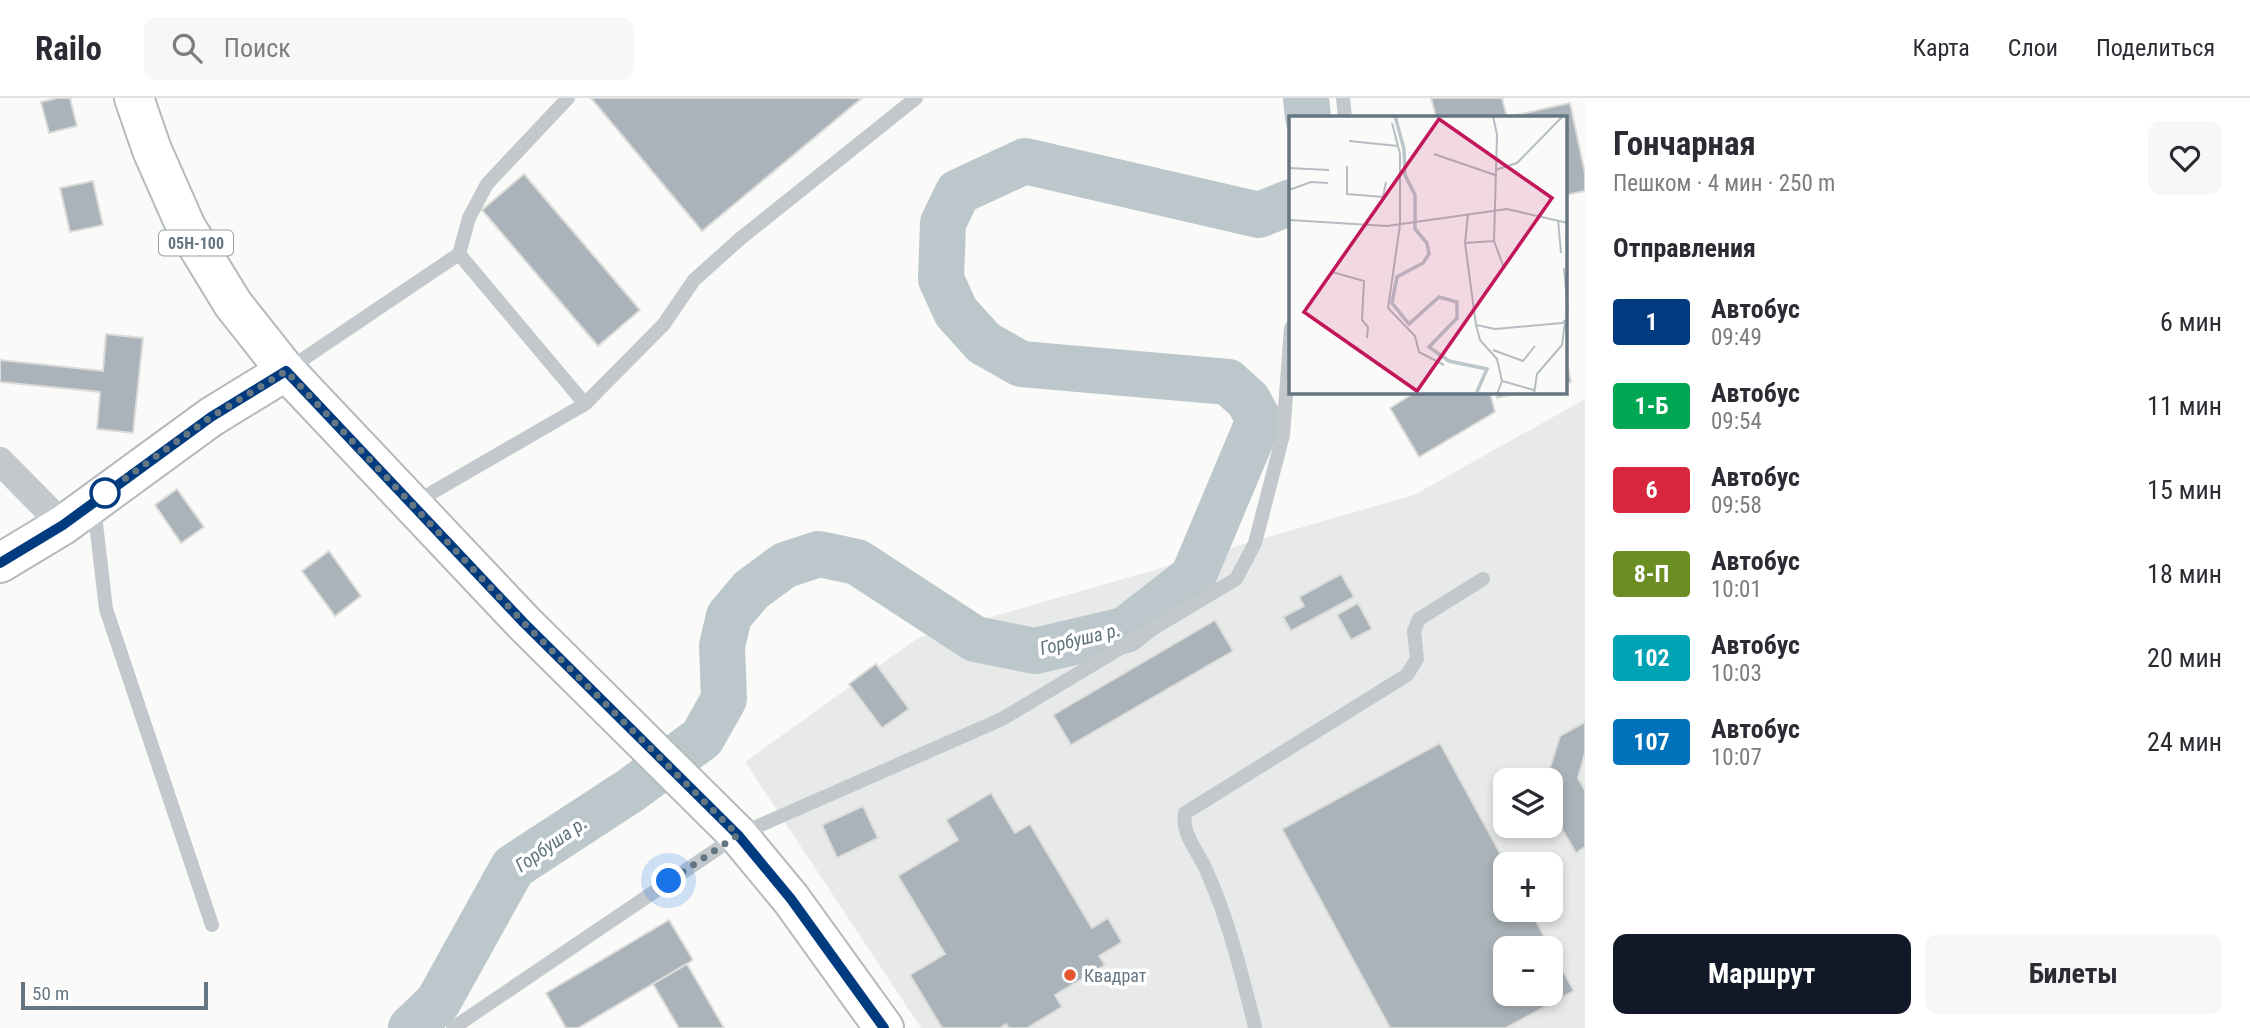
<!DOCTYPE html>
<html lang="ru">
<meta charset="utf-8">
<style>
body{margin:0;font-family:"Roboto Condensed",sans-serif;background:#f7f7f7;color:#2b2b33;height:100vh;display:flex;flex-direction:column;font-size:26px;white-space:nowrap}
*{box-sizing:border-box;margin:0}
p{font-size:23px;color:#7c7c81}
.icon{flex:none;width:38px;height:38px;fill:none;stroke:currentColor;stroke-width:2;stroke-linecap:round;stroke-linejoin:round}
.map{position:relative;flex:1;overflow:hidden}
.drawer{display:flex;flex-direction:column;background:#fff;width:665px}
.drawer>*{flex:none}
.badge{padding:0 14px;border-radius:5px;font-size:24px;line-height:46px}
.tools{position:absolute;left:1493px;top:670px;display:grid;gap:14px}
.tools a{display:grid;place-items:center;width:70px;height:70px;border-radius:14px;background:#fff;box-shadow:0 4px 10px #0003;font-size:35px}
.scale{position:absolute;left:21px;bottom:18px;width:187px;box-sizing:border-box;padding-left:7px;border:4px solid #657683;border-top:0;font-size:19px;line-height:24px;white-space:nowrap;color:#657683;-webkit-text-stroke:5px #fff;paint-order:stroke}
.you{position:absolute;width:35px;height:35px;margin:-18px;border:5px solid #fff;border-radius:50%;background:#1a73e8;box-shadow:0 0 0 10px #1a73e833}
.map>.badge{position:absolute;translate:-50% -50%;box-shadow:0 0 0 4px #fff}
h2{padding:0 28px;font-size:26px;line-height:63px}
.round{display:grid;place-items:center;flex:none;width:74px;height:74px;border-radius:14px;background:#f7f7f7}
.headline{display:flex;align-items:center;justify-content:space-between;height:119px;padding:0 28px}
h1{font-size:33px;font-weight:700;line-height:52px}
.button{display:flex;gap:14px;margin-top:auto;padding:14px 28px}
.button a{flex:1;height:80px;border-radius:14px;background:#111827;color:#fff;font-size:28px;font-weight:700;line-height:80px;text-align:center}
.button a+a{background:#f7f7f7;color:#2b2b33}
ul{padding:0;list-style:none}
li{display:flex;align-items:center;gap:21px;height:84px;padding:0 28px}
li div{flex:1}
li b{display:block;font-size:26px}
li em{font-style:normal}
li .badge{min-width:77px;font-weight:700;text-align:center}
header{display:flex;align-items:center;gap:42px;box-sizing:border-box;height:98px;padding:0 35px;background:#fff;border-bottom:2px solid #e1e1e2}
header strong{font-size:33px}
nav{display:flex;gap:38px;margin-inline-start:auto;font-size:24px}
.search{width:490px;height:63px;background:#f7f7f7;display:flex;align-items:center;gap:18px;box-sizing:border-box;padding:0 24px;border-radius:14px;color:#7c7c81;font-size:26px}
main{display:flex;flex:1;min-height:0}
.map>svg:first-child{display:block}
.built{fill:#e8e9e9;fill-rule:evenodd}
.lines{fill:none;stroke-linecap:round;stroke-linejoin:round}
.river{stroke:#bbc7cb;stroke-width:46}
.building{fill:#aab3b9;stroke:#dcdcda;stroke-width:2;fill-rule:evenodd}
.secondary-casing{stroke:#b3babf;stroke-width:42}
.primary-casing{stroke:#b5babe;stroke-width:42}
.lane{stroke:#c3c8cc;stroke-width:14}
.street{stroke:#c3c8cc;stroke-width:28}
.secondary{stroke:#fff;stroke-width:38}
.primary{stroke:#fff;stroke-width:38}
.line-casing{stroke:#fff;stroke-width:16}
.line{stroke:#003b80;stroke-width:10}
.walk{stroke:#657683;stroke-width:7;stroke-dasharray:0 12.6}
.stop-dot{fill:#fff;stroke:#003b80;stroke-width:3.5}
.poi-dot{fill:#e4572e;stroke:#fff;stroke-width:2.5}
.labels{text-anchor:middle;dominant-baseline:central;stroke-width:7;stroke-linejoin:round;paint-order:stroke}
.shield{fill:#fff;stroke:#939fa8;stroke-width:2}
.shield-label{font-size:16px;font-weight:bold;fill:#657683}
.poi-label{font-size:18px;fill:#657683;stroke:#fff;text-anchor:start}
.water-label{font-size:19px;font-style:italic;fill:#60757c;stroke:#fff}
.inset-river{fill:none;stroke:#bbc7cb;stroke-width:3.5}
.inset-road{fill:none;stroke:#b5bdc2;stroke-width:2}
.view{fill:#c2185b;fill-opacity:0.15;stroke:#c2185b;stroke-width:3.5}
.inset-edge{fill:none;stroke:#657683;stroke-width:3.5}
</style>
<header>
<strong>Railo</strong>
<div class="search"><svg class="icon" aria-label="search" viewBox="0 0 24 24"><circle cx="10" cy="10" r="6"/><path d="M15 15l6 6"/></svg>Поиск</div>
<nav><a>Карта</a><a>Слои</a><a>Поделиться</a></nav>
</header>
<main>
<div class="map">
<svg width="1585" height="930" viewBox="0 0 1585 930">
<rect width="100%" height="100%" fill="#fafaf8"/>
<path class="built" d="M1585,301v629h-664l-176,-266 173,-124 496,-143zM1505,682h45v46h-45zM1505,766h45v46h-45zM1505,850h45v46h-45z"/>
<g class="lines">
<g class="river">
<polyline points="1306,0 1308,19"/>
<polyline points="411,930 438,904 513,769 631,692 702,640 724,601 722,548 729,518 751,492 785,467 819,456 857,464 975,541 1035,553 1125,532 1193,479 1259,322 1248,302 1228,284 1021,266 984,245 956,214 941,181 943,125 958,94 1025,63 1259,117 1291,104"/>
</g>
</g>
<g class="building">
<polygon points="57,0 70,0 77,28 49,35 41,4"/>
<polygon points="591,0 862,0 702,133"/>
<polygon points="1431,0 1502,0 1507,19 1570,5 1585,75 1585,93 1566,97 1566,19 1436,19"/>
<polygon points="524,76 640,212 598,248 482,112"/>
<polygon points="93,83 103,127 70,134 60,90"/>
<polygon points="106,236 143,240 133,335 97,331 100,294 0,284 0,262 103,273"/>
<polygon points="1566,261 1571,284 1566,285"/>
<polygon points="1416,294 1490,294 1495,314 1419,359 1390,310"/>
<polygon points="1496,294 1523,294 1497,300"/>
<polygon points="177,391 204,429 181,445 155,407"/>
<polygon points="329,453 361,498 335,518 302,473"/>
<polygon points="1341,476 1354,499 1291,533 1283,519 1304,508 1299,499"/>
<polygon points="1358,505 1372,531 1351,542 1337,517"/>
<polygon points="1215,522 1233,553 1071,647 1053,617"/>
<polygon points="876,566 909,611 882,630 849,586"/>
<polygon points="1585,624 1585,655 1578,680 1585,692 1585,749 1576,755 1550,711 1550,682 1546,682 1560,638"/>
<path d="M1440,645l66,121 -1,46h25l44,81 -68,37h-116l-108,-199zM1505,850h45v46h-45z"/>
<polygon points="991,695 1015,735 1030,726 1092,830 1108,820 1122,844 1099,858 1105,867 1055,897 1062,909 1027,930 1009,930 1006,926 1000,930 942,930 910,877 945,856 898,778 958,742 946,722"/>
<polygon points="863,708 878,740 837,760 822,727"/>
<polygon points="669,822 693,862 578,930 566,930 546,895"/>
<polygon points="687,866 724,930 679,930 653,886"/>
</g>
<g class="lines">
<g class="secondary-casing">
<polyline id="secondary" points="0,465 63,427 211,319 286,273"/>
</g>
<g class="primary-casing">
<polyline id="primary" points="134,0 152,52 186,129 233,206 286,273 524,525 738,737 791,801 884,930"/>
</g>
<g class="lane">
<polyline points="1343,0 1345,19"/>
<polyline points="459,156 585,306"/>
<polyline points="287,272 459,156 469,120 487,86 568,0"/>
<polyline points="414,405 585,306 664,226 694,182 741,140 916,0"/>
<polyline points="94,409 106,511 212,827"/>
<path d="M1255,929c-13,-52 -26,-106 -48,-155 -8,-20 -26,-37 -22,-59l222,-138 10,-16 -3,-28 5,-12 64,-40"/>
<polyline points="453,930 738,737 1002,621 1236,481 1255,445 1283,337 1291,230"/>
</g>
<polyline class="street" points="0,363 63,427"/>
<use href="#secondary" class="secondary"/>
<use href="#primary" class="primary"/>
</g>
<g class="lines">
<g class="line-casing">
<polyline id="line" points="0,465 63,427 211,319 286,273 524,525 738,737 791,801 884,930"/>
</g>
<use href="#line" class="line"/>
<polyline class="walk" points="105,395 211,319 286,273 524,525 738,737 669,783"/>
</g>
<circle class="stop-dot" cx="105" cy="395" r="14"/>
<circle class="poi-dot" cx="1070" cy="877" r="7"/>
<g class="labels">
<rect class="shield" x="159" y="132.5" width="74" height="25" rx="5"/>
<g class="shield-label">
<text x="196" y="145">05Н-100</text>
</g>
<g class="poi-label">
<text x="1084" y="877">Квадрат</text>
</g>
<g class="water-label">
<text transform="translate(1080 541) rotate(-14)">Горбуша р.</text>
<text transform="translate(551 746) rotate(-35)">Горбуша р.</text>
</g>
</g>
<g transform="translate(1289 18)">
<rect width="278" height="278" fill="#fafaf8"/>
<path class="inset-river" d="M106,0l9,33 1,26 10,20v34l12,14 2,11 -6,9 -26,14 -5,26 17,21 30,-27 18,5v16l-28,29 20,14 38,8 -11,25"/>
<path class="inset-road" d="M204,0l4,19 -3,106 10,27M103,7l8,31v71l-12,83 27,28 4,16 25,13M60,25l49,5M145,38l61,21M58,50v28l36,3 3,-15M0,52l40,2M206,54l22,-7 46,-47M0,74l22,-8 17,1M179,98l-3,29 11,82 19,4 67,-6 6,-5M0,104l98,6 120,-17 61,14M269,104l3,33M176,127l29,-2M275,152l4,44M43,156l32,9 -2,39 6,7 -1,11M187,209l4,15 17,19 5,22 -5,13M204,234l30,11 12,-15M213,265l32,9M245,278l3,-20 25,-29 3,-23"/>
<path class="view" d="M150,3l113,79 -135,193 -113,-79z"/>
<rect width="278" height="278" class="inset-edge"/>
</g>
</svg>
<div class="tools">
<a><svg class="icon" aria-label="layers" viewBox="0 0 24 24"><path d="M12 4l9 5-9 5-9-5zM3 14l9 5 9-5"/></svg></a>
<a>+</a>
<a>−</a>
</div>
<div class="scale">50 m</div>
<div class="you" style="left:669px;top:783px"></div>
</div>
<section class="drawer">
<div class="headline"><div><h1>Гончарная</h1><p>Пешком · 4 мин · 250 m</p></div><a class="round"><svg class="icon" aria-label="heart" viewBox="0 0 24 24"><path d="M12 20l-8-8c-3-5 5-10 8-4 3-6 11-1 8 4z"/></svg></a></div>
<h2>Отправления</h2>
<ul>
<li><span class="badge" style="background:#003b80;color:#fff">1</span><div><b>Автобус</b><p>09:49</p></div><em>6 мин</em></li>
<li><span class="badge" style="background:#00a651;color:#fff">1-Б</span><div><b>Автобус</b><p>09:54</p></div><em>11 мин</em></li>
<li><span class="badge" style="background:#d7263d;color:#fff">6</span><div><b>Автобус</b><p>09:58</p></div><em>15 мин</em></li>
<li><span class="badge" style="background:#6b8e23;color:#fff">8-П</span><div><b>Автобус</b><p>10:01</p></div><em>18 мин</em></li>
<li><span class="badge" style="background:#00a3b4;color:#fff">102</span><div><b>Автобус</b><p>10:03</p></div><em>20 мин</em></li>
<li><span class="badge" style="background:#0072bc;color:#fff">107</span><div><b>Автобус</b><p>10:07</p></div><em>24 мин</em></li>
</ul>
<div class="button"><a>Маршрут</a><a>Билеты</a></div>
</section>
</main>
